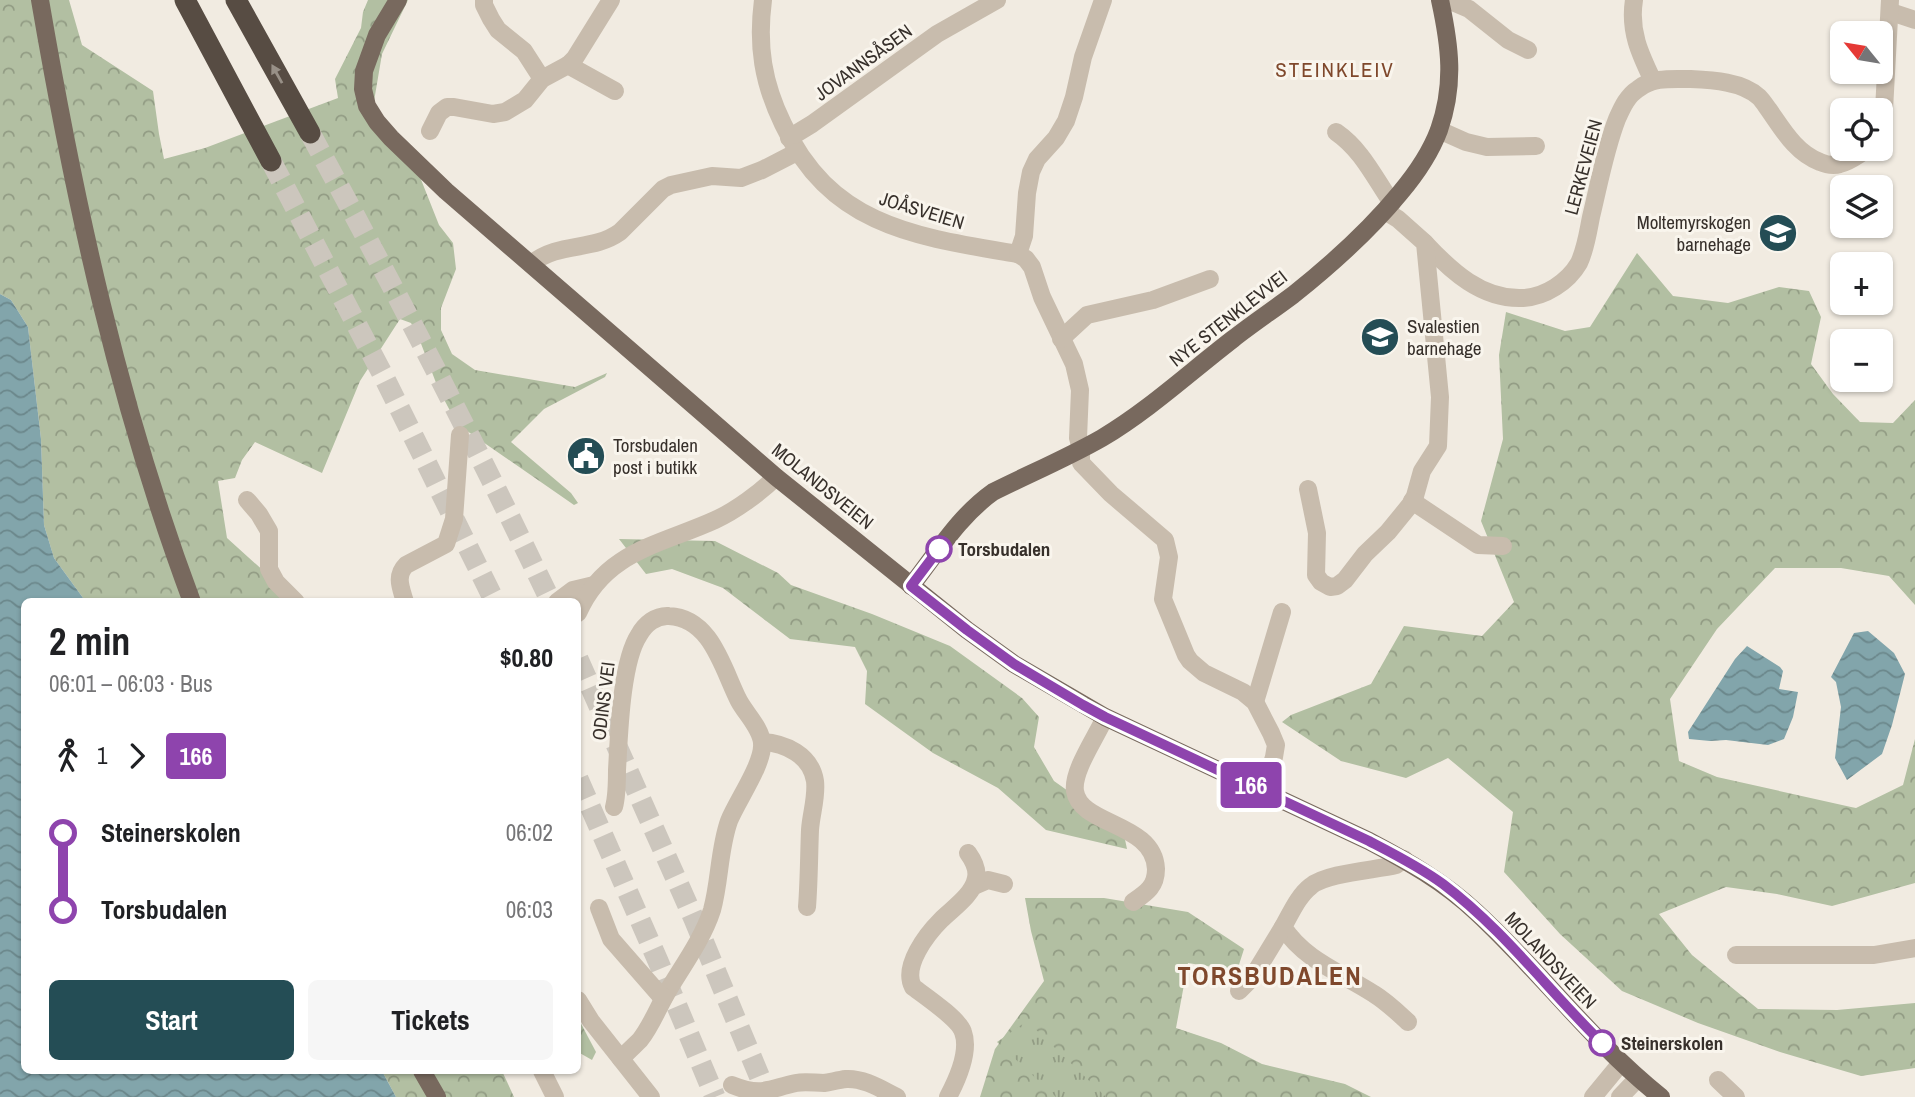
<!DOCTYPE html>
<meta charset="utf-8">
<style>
body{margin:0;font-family:"Archivo Narrow",sans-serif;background:#f6f6f6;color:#202124;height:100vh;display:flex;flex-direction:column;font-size:26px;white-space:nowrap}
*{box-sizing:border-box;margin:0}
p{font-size:23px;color:#757577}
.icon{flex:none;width:38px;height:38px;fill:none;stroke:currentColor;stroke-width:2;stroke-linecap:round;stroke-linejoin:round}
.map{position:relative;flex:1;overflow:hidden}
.sheet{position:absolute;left:21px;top:598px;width:560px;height:476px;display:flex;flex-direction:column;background:#fff;border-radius:10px;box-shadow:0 2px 5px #0004}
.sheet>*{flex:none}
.badge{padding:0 14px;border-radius:5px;font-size:24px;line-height:46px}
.needle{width:46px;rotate:300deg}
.tools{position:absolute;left:1830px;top:21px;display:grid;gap:14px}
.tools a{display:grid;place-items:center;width:63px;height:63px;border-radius:10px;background:#fff;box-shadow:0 2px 5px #0004;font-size:35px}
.map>.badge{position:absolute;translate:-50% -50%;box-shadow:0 0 0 4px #fff}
.legs{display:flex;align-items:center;gap:10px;height:77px;padding:0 28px;font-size:23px}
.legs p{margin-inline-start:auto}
.head{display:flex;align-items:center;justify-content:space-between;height:119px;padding:0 28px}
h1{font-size:38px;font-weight:700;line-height:52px}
.button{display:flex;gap:14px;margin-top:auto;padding:14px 28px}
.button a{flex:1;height:80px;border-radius:10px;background:#244d55;color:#fff;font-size:28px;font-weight:700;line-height:80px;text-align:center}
.button a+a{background:#f6f6f6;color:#202124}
ul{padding:0 28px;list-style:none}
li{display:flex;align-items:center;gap:24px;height:77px;font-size:26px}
li i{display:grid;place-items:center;width:10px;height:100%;margin:0 9px;background:currentColor}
li i::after{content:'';width:18px;height:18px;margin:-9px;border:5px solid;border-radius:50%;background:#fff}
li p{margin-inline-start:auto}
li:first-child i{background:linear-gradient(#0000 50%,currentColor 0)}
li:last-child i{background:linear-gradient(currentColor 50%,#0000 0)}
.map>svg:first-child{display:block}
.forest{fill:url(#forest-crowns)}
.park{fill:url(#park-tufts)}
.water{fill:url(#water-waves)}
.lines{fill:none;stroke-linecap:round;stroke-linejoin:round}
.highway-tunnel{stroke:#ccc6bd;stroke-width:21;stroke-dasharray:21 10;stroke-linecap:butt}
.minor{stroke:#c8bcad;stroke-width:18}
.major{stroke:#78695e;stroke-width:18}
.highway{stroke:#574c43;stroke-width:21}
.oneway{fill:#989087}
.line-1-casing{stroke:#fff;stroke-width:16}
.line-1{stroke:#8e44ad;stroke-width:10}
.stop-1-dot{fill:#fff;stroke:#8e44ad;stroke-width:3.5}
.labels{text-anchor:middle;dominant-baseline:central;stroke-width:6;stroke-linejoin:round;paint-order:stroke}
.street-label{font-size:19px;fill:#37302b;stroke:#f9f5ed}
.poi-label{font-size:19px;fill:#37302b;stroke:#f9f5ed;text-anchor:start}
.stop-label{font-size:19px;font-weight:bold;fill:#37302b;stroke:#f9f5ed;text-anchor:start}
.neighbourhood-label{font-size:21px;letter-spacing:2px;fill:#7f482c;stroke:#f9f5ed}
.district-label{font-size:26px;font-weight:bold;letter-spacing:2px;fill:#7f482c;stroke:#f9f5ed}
</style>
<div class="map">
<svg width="1915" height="1097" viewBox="0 0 1915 1097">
<defs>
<pattern id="forest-crowns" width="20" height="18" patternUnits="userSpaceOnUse" patternTransform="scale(1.75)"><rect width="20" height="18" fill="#b2bfa2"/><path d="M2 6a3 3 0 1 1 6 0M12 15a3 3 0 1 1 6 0" fill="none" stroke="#929c84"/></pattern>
<pattern id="park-tufts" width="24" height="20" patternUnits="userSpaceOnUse" patternTransform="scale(1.75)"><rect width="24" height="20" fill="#b2bfa2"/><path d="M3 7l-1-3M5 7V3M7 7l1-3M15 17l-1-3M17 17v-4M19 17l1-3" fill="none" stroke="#929c84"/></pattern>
<pattern id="water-waves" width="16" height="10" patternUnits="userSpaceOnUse" patternTransform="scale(1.75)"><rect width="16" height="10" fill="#82a5ab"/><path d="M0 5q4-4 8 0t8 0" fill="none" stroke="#6b878b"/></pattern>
</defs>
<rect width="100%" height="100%" fill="#f1ebe1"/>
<g class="forest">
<polygon points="0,0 69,0 82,45 153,91 159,134 164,159 205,148 338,98 335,79 361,28 363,12 368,0 408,0 382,54 371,119 420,177 439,225 453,243 456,269 441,308 441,330 452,354 475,370 575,387 607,373 605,377 544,409 511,442 571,493 578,503 574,505 457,424 438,388 420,341 411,323 400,319 360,381 322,473 255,442 242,460 235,478 218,481 227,538 288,593 294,602 86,602 54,558 44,525 41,439 28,327 11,300 0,294"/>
<polygon points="1637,253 1673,296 1728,303 1779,287 1809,291 1821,317 1811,364 1833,394 1860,422 1893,423 1915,400 1915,605 1889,576 1841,568 1775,568 1717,629 1670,699 1679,761 1717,777 1851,807 1856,808 1903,785 1915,739 1915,883 1832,906 1777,894 1726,887 1659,914 1692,955 1758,1009 1837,1010 1915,1003 1915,1068 1861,1076 1780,1052 1698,1023 1622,991 1560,934 1504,872 1513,812 1448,758 1406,778 1341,761 1282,722 1291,715 1371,684 1404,626 1482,636 1514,602 1481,521 1503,439 1499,355 1506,312 1565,331 1590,327"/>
<polygon points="619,539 715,541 778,573 791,585 872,614 950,646 1022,698 1039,717 1034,747 1054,781 1123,830 1127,849 1046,830 998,788 933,753 865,704 867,671 855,647 790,639 723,588 672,569 646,574"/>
<polygon points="1025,898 1104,898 1188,912 1244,949 1237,971 1188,963 1176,1028 1221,1043 1262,1064 1345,1084 1371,1097 980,1097 995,1049 1044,981 1031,931"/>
<polygon points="578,1018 596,1052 592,1060 578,1052"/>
<polygon points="382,1071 502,1071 514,1097 396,1097"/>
</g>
<polygon class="park" points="1027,1021 1106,1097 1056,1097 997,1042"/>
<g class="water">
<polygon points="0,294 11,300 28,327 41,439 44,525 54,558 86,602 24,602 24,1071 382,1071 396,1097 0,1097"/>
<polygon points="1868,631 1894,653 1905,674 1892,725 1882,754 1847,780 1835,758 1841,707 1836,682 1831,677 1854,633"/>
<polygon points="1747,646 1780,667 1783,671 1779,689 1798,692 1793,717 1784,739 1768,745 1726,740 1710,741 1689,739 1688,732 1735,659"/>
</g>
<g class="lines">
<g class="highway-tunnel">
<path d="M310,133c84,154 165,310 241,469"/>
<polyline points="271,161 384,377 495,602"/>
<polyline points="578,659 694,919 768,1097"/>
<polyline points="578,779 658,961 715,1097"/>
</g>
<g class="minor">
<polyline points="484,0 484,5 491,19 498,30 524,51 542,79"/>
<path d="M763,0c-6,46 0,83 20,124 48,103 134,113 235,130"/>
<polyline points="1103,0 1083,57 1074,97 1066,121 1056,138 1037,159 1031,172 1027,193 1024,236 1018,254 1026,259 1032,267 1042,297 1074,364 1080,390 1078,438 1081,449 1081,463 1111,494 1165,540 1169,557 1163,599 1186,655 1190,661 1204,673 1243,692 1255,702 1271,733 1276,745 1274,757 1263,791"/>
<polyline points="1448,0 1469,9 1508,40 1528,50"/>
<path d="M1634,0c-5,31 6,54 19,81"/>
<polyline points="1891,12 1915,20"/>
<polyline points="568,65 615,91"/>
<polyline points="1439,130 1466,142 1487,147 1536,146"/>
<polyline points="1881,130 1883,128 1890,0"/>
<polyline points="430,131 439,113 447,107 454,107 493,114 505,112 525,100 542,79 568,65 575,58 611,0"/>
<path d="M1336,132c26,18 38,45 56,71"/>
<polyline points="789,138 812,124 937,34 997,0"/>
<path d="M1425,243c26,28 57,57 98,55 22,-1 45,-16 56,-35 7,-15 9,-31 12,-46 8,-33 14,-67 26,-98 5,-11 10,-23 21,-30 15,-12 33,-10 51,-10 22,1 53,2 70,18 4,4 7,9 10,13 14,20 27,43 51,52 7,3 13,4 20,2 10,-2 19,-10 28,-15"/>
<path d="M531,264c29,-23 61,-12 89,-32l43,-43 8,-4 41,-9 29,2 21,-8 35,-18"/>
<polyline points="1061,339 1087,315 1153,300 1210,279"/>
<polyline points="1308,489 1317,533 1316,575 1321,582 1330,587 1337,586 1345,580 1365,554 1388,532 1410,505 1415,496 1422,471 1438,446 1440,397 1425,243 1398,219 1385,211"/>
<polyline points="247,500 259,514 269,531 269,569 276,582 296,602"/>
<polyline points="1412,501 1478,545 1503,546"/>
<path d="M405,602c-4,-14 -10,-26 1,-37l40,-21 8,-25 6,-84"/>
<polyline points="557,602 573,590 594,585"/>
<path d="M578,613c27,-62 82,-68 137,-93 20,-9 46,-28 61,-43"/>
<polyline points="1255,702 1282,612"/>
<path d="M1105,717c-8,19 -33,54 -30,74 5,35 79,31 81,78 0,18 -10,24 -23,33"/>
<path d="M762,742c23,1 49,13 53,39 2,16 -4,33 -5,49 -1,25 -1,51 -3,77"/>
<path d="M614,807c3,-11 3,-25 3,-37 2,-34 4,-108 22,-135 6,-11 17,-20 30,-19 43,2 54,54 70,85 7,13 22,27 23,42 2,20 -25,58 -33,78 -10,28 -9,60 -17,89 -9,28 -28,54 -43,79 -10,16 -17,36 -29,51 -6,6 -13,12 -19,19"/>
<path d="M1404,859l-8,6c-20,5 -70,8 -85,21 -13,10 -20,27 -28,41 22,34 59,46 91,67 13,8 23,18 34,28"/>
<polyline points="974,886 988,880 1004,884"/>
<polyline points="599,908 611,939 659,994 664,997"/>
<polyline points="1736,955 1874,955 1915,948"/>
<polyline points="1239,991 1252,978 1283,927"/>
<polyline points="578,1000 591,1021 651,1097"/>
<polyline points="542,1071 555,1097"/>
<polyline points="1718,1080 1736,1097"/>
<path d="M732,1085c30,12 36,4 64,-2 9,-2 19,0 28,0 7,-1 14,-3 22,-4 18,-1 35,10 51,18"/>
<path d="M948,1097c9,-17 22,-46 15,-65 -4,-13 -38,-36 -50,-45 -11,-21 14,-53 28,-67 11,-11 32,-25 35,-42 2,-9 -3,-18 -8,-25"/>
<polyline points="1593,1097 1621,1063"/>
<polyline points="1620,1097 1638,1078"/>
</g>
<g class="major">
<path d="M40,0c35,204 79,407 152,602"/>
<path d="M398,0l-21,35 -13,36 -1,18 4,17 10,16 14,16 55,53 253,219 77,67 146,117 45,36 47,34 91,53 264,124c38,20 75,41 107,71 64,59 116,130 185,185"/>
<path d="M911,586c26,-33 48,-70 82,-94 36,-18 74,-34 109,-54 47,-28 88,-66 131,-99 19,-15 40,-29 60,-44 39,-31 75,-63 107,-102 16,-19 30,-39 39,-63 16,-46 11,-84 1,-130"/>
<polyline points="422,1071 437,1097"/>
</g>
<g class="highway">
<polyline points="185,0 271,161"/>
<polyline points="236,0 310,133"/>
</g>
</g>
<defs><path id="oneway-solid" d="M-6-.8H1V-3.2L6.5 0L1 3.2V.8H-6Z" transform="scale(1.75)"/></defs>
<use class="oneway" href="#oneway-solid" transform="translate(277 74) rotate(-119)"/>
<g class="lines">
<g class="line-1-casing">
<path id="line-1" d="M939,549l-28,37 56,44 47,34 69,41 22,12 264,124c25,13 51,26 74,43 60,45 106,107 159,159"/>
</g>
<use href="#line-1" class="line-1"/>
</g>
<defs>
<g id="school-disc" transform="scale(2.0125)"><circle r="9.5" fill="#244d55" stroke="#f9f5ed"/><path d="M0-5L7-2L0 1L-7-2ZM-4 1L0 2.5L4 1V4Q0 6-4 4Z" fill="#fff"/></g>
<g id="civic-disc" transform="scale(2.0125)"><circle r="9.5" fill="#244d55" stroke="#f9f5ed"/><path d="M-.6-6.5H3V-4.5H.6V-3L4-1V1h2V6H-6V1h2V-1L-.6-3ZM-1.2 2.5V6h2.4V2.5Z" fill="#fff"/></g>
</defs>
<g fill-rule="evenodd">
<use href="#school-disc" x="1778" y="233"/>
<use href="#school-disc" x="1380" y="337"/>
<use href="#civic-disc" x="586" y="456"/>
</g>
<g class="stop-1-dot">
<circle cx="939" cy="549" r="12"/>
<circle cx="1602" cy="1043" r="12"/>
</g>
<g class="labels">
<g class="street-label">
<text transform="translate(863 62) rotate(-36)">JOVANNSÅSEN</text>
<text transform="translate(1583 167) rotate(-75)">LERKEVEIEN</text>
<text transform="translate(922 210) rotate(17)">JOÅSVEIEN</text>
<text transform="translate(1228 318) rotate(-38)">NYE STENKLEVVEI</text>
<text transform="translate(823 486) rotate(39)">MOLANDSVEIEN</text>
<text transform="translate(603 701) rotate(-83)">ODINS VEI</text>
<text transform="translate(1551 960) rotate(47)">MOLANDSVEIEN</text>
</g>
<g class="poi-label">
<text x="1751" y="222" text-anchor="end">Moltemyrskogen<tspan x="1751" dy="22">barnehage</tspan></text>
<text x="1407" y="326">Svalestien<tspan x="1407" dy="22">barnehage</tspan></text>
<text x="613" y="445">Torsbudalen<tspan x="613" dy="22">post i butikk</tspan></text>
</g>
<g class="stop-label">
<text x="958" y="549">Torsbudalen</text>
<text x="1621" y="1043">Steinerskolen</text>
</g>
<g class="neighbourhood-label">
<text x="1335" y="69">STEINKLEIV</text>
</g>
<g class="district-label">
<text x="1270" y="975">TORSBUDALEN</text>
</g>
</g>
</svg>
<div class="tools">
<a><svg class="needle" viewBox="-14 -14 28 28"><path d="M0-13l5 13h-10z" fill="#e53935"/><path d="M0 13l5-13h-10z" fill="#757577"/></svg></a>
<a><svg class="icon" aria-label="locate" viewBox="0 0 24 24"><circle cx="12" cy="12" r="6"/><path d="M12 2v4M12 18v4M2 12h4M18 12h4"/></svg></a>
<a><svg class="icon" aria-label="layers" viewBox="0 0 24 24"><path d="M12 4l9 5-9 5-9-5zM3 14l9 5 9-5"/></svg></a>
<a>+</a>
<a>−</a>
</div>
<b class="badge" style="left:1251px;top:785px;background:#8e44ad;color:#fff">166</b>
<section class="sheet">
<div class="head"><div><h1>2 min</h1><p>06:01 – 06:03 · Bus</p></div><b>$0.80</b></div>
<div class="legs"><svg class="icon" aria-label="walk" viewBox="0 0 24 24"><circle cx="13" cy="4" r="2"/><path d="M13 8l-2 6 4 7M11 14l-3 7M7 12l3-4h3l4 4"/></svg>1<svg class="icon" aria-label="forward" viewBox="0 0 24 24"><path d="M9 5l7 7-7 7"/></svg><b class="badge" style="background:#8e44ad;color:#fff">166</b></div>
<ul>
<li><i style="color:#8e44ad"></i><b>Steinerskolen</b><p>06:02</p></li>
<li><i style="color:#8e44ad"></i><b>Torsbudalen</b><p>06:03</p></li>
</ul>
<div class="button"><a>Start</a><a>Tickets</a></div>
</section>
</div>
